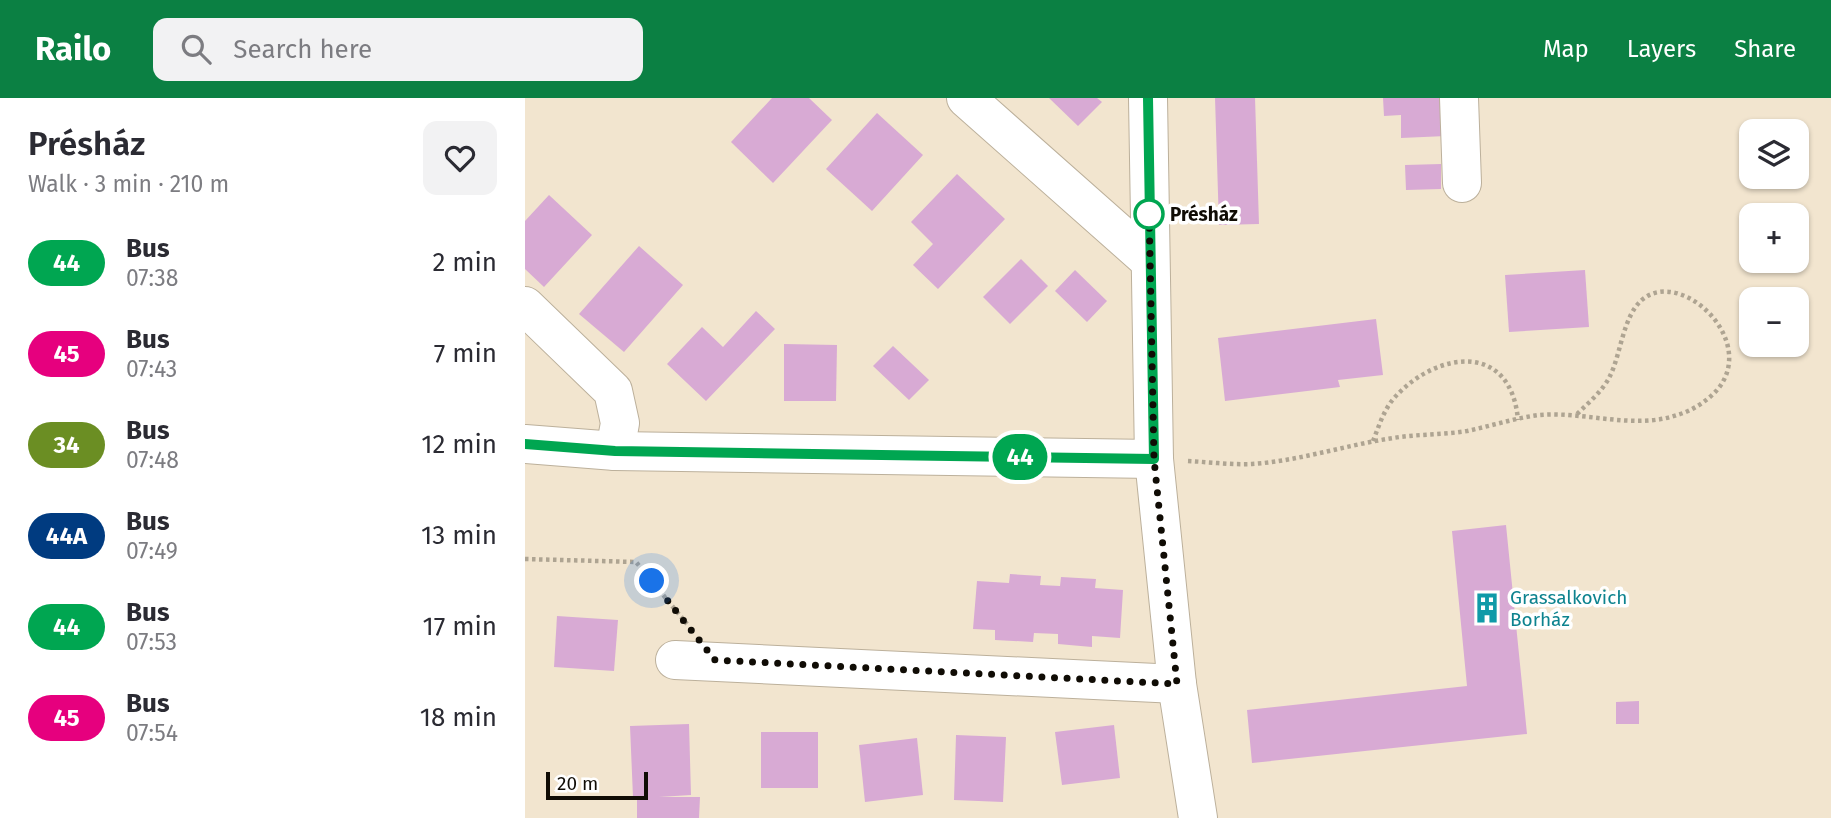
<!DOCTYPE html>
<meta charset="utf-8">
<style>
body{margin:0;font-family:"Fira Sans",sans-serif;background:#f2f2f3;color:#2b2b33;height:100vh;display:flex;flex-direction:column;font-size:26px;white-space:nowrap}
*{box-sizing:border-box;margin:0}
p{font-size:23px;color:#7c7c81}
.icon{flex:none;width:38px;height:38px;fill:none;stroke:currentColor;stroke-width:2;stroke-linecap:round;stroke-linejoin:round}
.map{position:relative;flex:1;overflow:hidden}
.drawer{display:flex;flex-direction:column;background:#fff;width:525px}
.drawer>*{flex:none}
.badge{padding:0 14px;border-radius:23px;font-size:24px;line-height:46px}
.tools{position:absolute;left:1214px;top:21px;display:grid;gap:14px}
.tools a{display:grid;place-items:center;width:70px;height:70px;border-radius:14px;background:#fff;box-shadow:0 2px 5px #0004;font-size:35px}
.scale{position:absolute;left:21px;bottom:18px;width:102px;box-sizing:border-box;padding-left:7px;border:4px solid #100c05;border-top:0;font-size:19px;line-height:24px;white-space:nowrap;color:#100c05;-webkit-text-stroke:5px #fff;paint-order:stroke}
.you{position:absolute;width:35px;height:35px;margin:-18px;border:5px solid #fff;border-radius:50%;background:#1a73e8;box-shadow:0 0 0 10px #1a73e833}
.map>.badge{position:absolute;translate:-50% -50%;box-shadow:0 0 0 4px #fff}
.round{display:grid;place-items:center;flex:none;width:74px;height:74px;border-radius:14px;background:#f2f2f3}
.overview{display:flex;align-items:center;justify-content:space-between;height:119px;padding:0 28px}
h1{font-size:33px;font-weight:600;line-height:52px}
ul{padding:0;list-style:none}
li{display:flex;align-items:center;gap:21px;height:91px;padding:0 28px}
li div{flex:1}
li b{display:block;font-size:26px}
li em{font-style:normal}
li .badge{min-width:77px;font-weight:700;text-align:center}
header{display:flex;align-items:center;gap:42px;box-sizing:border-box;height:98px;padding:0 35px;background:#0b8043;color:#fff}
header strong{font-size:33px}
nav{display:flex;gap:38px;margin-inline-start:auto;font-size:24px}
.search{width:490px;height:63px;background:#f2f2f3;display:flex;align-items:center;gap:18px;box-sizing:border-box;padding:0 24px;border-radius:14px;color:#7c7c81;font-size:26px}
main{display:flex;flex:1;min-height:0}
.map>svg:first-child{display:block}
.building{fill:#d8aad4}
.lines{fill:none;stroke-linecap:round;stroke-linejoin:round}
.minor-casing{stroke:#bcb09b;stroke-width:40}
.path{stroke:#aea492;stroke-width:4.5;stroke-dasharray:3.5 3.5;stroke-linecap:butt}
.minor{stroke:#fff;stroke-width:38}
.line-casing{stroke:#fff;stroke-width:16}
.line{stroke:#00a651;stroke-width:10}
.walk{stroke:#100c05;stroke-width:7;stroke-dasharray:0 12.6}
.stop-dot{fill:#fff;stroke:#00a651;stroke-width:3.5}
.labels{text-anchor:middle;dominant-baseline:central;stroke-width:7;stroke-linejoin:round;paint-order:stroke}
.stop-label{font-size:19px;font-weight:bold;fill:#100c05;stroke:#fff;text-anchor:start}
.culture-label{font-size:19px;fill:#0d838f;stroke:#fff;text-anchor:start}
</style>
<header>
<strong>Railo</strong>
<div class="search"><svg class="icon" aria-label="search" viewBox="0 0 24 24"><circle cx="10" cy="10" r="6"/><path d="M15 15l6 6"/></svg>Search here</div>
<nav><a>Map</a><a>Layers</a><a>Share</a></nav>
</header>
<main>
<section class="drawer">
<div class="overview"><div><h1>Présház</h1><p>Walk · 3 min · 210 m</p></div><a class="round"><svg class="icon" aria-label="heart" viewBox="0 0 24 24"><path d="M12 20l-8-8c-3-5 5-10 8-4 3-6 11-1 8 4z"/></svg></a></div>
<ul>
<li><span class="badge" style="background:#00a651;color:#fff">44</span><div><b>Bus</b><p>07:38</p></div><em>2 min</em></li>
<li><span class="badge" style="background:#e6007e;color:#fff">45</span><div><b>Bus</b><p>07:43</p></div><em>7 min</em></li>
<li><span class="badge" style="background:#6b8e23;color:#fff">34</span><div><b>Bus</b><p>07:48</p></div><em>12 min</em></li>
<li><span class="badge" style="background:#003b80;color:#fff">44A</span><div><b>Bus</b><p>07:49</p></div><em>13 min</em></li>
<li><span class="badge" style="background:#00a651;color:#fff">44</span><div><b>Bus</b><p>07:53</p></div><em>17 min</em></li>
<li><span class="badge" style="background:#e6007e;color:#fff">45</span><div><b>Bus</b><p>07:54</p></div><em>18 min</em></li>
</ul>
</section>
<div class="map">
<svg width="1306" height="720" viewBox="0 0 1306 720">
<rect width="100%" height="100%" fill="#f2e5cf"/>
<g class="building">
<polygon points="247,0 284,0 307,22 248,85 206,44"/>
<polygon points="524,0 572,0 577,4 553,28"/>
<polygon points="690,0 730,0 734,126 694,127"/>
<polygon points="858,0 920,0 921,38 876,40 876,17 859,18"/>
<polygon points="352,15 398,57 347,113 301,71"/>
<polygon points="916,66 916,91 881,92 880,67"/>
<polygon points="432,76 480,121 413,191 388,167 408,146 386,124"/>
<polygon points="24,97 67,137 19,189 0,171 0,123"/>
<polygon points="114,148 158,187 99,254 54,216"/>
<polygon points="496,161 523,188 485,226 458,199"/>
<polygon points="550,172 582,203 562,224 530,193"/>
<polygon points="1060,172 1064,229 984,234 980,177"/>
<polygon points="231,213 250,231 181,303 142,266 177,229 198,249"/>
<polygon points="851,221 858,277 813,282 815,289 700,303 693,240"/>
<polygon points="259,246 312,247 311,303 259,303"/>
<polygon points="368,248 404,282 384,302 348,268"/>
<polygon points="981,427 1002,636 727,665 722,612 942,588 927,433"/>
<polygon points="485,476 516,478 515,487 535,488 536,479 571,481 570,490 598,492 595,540 567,538 567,549 533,546 533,536 509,535 508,544 470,542 470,532 448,531 452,483 484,485"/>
<polygon points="32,518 93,522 89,573 29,569"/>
<polygon points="1114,603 1114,626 1091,626 1091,604"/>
<polygon points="164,626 166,697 134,699 175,699 174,720 112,720 112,699 108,699 105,628"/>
<polygon points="589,627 595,680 537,687 530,634"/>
<rect x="236" y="634" width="57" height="56"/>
<polygon points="431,637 481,639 478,704 429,702"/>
<polygon points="392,640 398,697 340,704 334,647"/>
</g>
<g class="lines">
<g class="minor-casing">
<g id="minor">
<polyline points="441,0 625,163"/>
<polyline points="623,0 629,361 652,586 673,720"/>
<polyline points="934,0 937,85"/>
<polyline points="0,208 88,293 95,325 90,353"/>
<polyline points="0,346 90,353 629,361"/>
<polyline points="150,562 652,586"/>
</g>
</g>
<g class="path">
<path d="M848,343c6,-15 11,-32 22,-44 42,-46 116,-56 123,23"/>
<path d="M663,363c21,1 43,4 64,3 47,-3 94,-19 141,-26 24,-4 49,-3 74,-7 24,-5 48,-13 72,-16 45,-4 95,15 138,0 15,-4 30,-14 40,-25 42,-49 -35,-122 -74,-91 -20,16 -22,55 -33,77 -7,15 -23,28 -35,40"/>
<polyline points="0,461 111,464 162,526"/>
</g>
<use href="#minor" class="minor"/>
</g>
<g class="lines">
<g class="line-casing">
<polyline id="line" points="0,346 90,353 629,361 623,0"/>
</g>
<use href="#line" class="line"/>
<polyline class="walk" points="127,483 190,562 652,586 629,361 624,109 624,116"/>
</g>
<defs>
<g id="building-bare" transform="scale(2.415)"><path d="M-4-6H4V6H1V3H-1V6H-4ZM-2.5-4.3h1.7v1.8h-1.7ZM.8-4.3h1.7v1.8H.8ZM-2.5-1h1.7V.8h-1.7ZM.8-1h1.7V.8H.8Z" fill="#0f9aa8" stroke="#fff" stroke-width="2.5" paint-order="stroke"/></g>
</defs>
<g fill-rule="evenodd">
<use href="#building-bare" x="962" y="510"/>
</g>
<circle class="stop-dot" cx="624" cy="116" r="14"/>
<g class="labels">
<g class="stop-label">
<text x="645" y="116">Présház</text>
</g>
<g class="culture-label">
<text x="985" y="499">Grassalkovich<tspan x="985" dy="22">Borház</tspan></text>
</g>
</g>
</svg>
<div class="tools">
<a><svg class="icon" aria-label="layers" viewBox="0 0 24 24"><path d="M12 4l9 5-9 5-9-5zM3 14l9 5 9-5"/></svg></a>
<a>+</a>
<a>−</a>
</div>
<div class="scale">20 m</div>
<div class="you" style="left:127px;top:483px"></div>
<b class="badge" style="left:495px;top:359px;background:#00a651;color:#fff">44</b>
</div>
</main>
